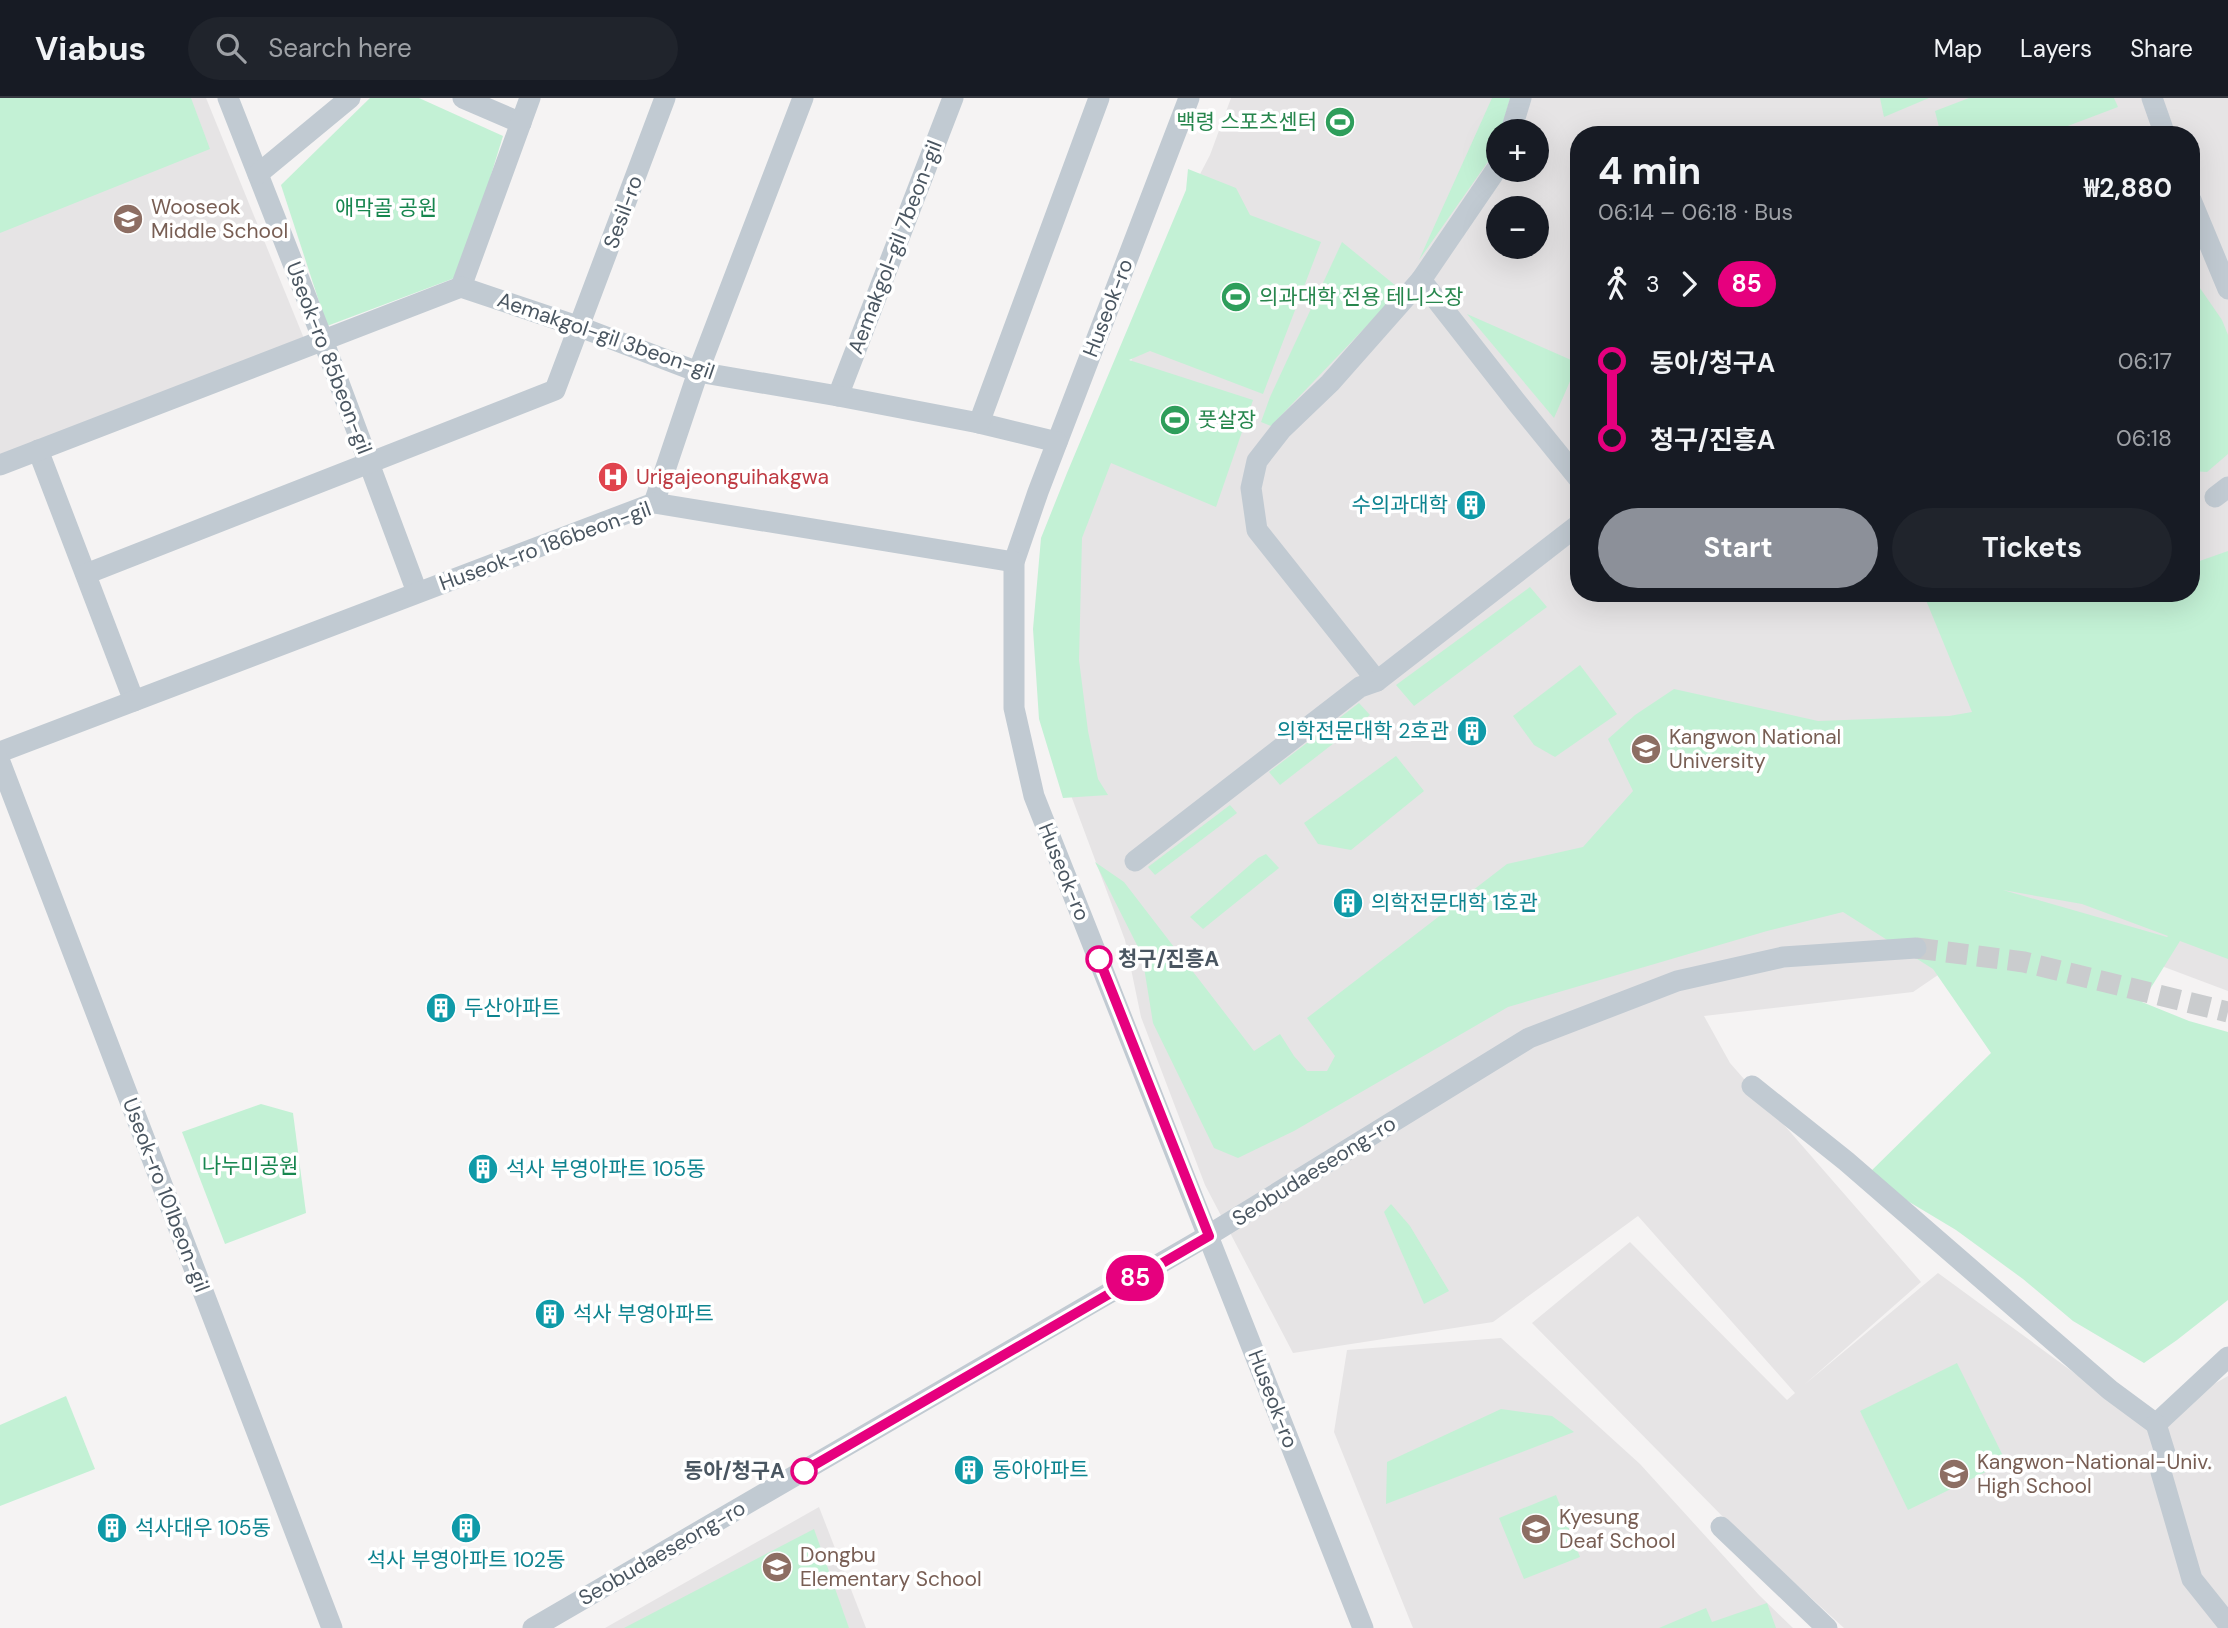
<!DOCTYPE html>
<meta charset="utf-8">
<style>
body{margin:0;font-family:"DM Sans","Noto Sans KR",sans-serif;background:#20242c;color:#f1f3f6;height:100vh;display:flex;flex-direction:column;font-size:26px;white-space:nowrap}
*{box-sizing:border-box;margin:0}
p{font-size:23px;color:#9ea1a6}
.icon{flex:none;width:38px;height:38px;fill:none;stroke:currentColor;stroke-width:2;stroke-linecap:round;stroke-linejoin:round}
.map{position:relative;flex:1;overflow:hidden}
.drawer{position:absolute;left:1570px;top:28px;width:630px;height:476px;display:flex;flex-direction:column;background:#171b24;border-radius:28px;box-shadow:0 7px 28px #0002}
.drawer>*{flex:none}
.badge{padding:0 14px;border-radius:23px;font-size:24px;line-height:46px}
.fabs{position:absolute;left:1486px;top:21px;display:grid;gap:14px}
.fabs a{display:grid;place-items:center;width:63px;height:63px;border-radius:50%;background:#171b24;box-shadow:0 7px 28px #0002;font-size:35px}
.map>.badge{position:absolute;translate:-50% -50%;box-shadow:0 0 0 4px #fff}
.legs{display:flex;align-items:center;gap:10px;height:77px;padding:0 28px;font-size:23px}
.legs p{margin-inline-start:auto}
.head{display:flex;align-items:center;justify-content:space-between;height:119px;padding:0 28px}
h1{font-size:38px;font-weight:700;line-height:52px}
.button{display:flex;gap:14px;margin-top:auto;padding:14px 28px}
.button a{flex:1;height:80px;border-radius:42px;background:#8c9099;color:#fff;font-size:28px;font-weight:700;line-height:80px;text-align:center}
.button a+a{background:#20242c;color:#f1f3f6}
ul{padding:0 28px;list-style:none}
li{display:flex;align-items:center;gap:24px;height:77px;font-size:26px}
li i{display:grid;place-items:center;width:10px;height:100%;margin:0 9px;background:currentColor}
li i::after{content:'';width:18px;height:18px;margin:-9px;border:5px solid;border-radius:50%;background:#171b24}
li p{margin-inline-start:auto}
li:first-child i{background:linear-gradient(#0000 50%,currentColor 0)}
li:last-child i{background:linear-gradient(currentColor 50%,#0000 0)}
header{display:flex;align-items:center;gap:42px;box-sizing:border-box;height:98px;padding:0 35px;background:#171b24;border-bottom:2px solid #363941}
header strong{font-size:33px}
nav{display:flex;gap:38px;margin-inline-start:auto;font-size:24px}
.search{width:490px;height:63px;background:#20242c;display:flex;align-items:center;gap:18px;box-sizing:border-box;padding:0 24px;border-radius:38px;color:#9ea1a6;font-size:26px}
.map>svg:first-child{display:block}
.education{fill:#e6e4e5;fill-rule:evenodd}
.green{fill:#c3f1d5;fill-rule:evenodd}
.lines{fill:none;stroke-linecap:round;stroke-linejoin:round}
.minor-tunnel{stroke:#caccce;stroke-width:21;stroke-dasharray:21 10;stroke-linecap:butt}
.minor{stroke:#c1cad2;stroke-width:21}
.line-1-casing{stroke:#fff;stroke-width:16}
.line-1{stroke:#e6007e;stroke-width:10}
.stop-1-dot{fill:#fff;stroke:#e6007e;stroke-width:3.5}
.labels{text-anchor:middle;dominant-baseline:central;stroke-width:7;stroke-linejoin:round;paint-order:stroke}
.leisure-label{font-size:21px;fill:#27864d;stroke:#fff;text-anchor:start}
.education-label{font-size:21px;fill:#785e54;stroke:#fff;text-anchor:start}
.park-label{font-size:21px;fill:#17864f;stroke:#fff}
.street-label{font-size:21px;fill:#4a5661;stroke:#fff}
.health-label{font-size:21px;fill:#be3a42;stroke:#fff;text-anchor:start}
.culture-label{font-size:21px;fill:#0d838f;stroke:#fff;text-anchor:start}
.stop-label{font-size:21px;font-weight:bold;fill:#4a5661;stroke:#fff;text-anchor:start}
</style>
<header>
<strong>Viabus</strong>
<div class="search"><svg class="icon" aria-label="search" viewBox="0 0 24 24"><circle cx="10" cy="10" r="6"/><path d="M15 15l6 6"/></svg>Search here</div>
<nav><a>Map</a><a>Layers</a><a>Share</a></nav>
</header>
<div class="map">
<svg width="2228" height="1530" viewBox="0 0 2228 1530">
<rect width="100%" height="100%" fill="#f5f3f3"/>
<g class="education">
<polygon points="0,0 206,0 305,243 0,360"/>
<path d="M1231,0h997v893l-202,-76 -113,77 -209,24 26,47 191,219 -117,103 134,-112 206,151 84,-48v252h-384l-115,-105 -197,-200 98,-81 157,158 8,-7 -157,-177 -145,106 -200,31 -88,-168 -64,-168 -16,-77 -56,-150 1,-267 68,-180 48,-142 24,-46zM1498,33h38v39h-38zM1578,37h613v458h-613zM1498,110h38v39h-38z"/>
<polygon points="1501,1240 1640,1366 1759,1497 1793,1530 1413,1530 1334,1334 1347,1252"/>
<polygon points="819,1409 866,1530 605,1530"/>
</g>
<g class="green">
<polygon points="0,0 191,0 210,51 0,135"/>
<polygon points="370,0 419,0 503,38 460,178 327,228 281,87"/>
<polygon points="1492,0 1510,0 1501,33 1498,33 1494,55 1419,162"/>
<polygon points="1880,0 1929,0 1884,19"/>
<polygon points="1969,0 2114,0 2118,9 2044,37 1941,37 1935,13"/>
<polygon points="1188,71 1236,90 1250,117 1321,144 1263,296 1150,253 1129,262 1253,302 1216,409 1111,365 1082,440 1079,562 1088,633 1098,681 1108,697 1063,700 1039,621 1033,531 1041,440 1067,375 1186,92"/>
<polygon points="1342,144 1401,192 1271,328 1261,324 1270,299"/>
<polygon points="2191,177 2222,222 2228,237 2228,356 2207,374 2191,373"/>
<polygon points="1467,216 1578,265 1554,320"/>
<path d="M2228,453v408l-48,-18 -38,61 47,19 39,11v268l-51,40 -33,23 -71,-42 -50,-42 -67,-49 -90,-54 125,-123 -58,-84 -90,-57 -76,19 -259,76 -214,124 -56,27 -24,-10 -61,-125 -11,-68 -47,-93 29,20 130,169 26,-17 14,22 13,15h20l8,-15 -28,-38 200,-154 76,-17 50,-56 -25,-52 27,-24 39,-26 144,32 131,-5 23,-4 -49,-119h268v-29zM2003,792l79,14 86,32 -1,1z"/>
<polygon points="1530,489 1547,509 1414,608 1396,587"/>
<polygon points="1580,567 1617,616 1555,659 1534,647 1513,618"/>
<polygon points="1359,605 1370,617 1280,687 1269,674"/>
<polygon points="1396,658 1424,693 1351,752 1318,746 1304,725"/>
<polygon points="1230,707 1237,715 1155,777 1148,769"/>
<polygon points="1266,756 1279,770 1203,831 1190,819 1258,760"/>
<polygon points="261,1006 293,1015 306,1115 225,1146 182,1034"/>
<polygon points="1391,1106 1410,1128 1449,1193 1424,1206 1384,1114"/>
<polygon points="1957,1265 2006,1364 1908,1412 1860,1313"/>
<polygon points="66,1298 95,1371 0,1408 0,1327"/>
<polygon points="1501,1311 1552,1318 1574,1334 1386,1406 1387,1364"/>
<polygon points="1556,1397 1580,1459 1524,1481 1499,1420"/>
<polygon points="814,1431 849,1530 624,1530"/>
<polygon points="1767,1505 1776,1530 1659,1530 1706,1510 1712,1524"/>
</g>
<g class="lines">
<polyline class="minor-tunnel" points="1916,850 2024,864 2228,914"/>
<g class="minor">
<polyline points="228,0 323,242 417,494"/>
<polyline points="463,0 521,25"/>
<polyline points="1189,0 1038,394 1014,464 1014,610 1034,698 1363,1530"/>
<polyline points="2152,0 2165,37"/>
<polyline points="1511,33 1521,0"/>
<polyline points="1498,69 1421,182 1518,306 1578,380"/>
<polyline points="258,76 350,0"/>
<polyline points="2191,102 2228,191"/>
<polyline points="461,189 530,0"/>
<polyline points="838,298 953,0"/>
<polyline points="979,325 1057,344"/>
<polyline points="38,352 134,603"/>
<polyline points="0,367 461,189 580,229 698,274 838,298 979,325 1099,0"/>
<polyline points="2215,399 2228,389"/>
<polyline points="654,405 698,274 803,0"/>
<polyline points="86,476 555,292 665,0"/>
<polyline points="1377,583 1257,432 1251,390 1257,363 1281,332 1330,285 1421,182"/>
<polyline points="0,654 654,405 1014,464"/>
<polyline points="0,664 332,1530"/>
<polyline points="1135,763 1360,589 1377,583 1578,427"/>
<polyline points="1752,988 1846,1063 2110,1292 2156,1326 2228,1259"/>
<polyline points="2156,1326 2165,1355 2161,1374 2192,1481 2228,1526"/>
<polyline points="1721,1429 1827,1530"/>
<polyline points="533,1530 1209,1137 1529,940 1677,883 1783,859 1916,850"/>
</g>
</g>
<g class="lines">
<g class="line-1-casing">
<polyline id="line-1" points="804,1373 1209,1138 1099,861"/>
</g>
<use href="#line-1" class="line-1"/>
</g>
<defs>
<g id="stadium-disc" transform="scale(1.575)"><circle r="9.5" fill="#2e9e5b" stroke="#fff"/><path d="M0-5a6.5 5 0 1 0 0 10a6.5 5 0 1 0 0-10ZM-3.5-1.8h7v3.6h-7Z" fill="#fff"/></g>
<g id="school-disc" transform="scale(1.575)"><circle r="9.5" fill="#8d6e63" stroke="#fff"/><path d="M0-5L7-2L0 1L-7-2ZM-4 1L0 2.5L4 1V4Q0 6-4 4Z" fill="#fff"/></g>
<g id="hospital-disc" transform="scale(1.575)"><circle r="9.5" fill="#e0444e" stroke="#fff"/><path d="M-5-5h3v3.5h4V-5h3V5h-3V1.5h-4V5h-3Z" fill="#fff"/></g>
<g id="building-disc" transform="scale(1.575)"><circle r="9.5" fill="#0f9aa8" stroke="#fff"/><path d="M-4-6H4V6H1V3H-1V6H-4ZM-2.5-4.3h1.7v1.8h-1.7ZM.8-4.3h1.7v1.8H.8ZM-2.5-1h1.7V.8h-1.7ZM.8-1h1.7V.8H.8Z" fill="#fff"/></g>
<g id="university-disc" transform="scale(1.575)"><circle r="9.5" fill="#8d6e63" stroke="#fff"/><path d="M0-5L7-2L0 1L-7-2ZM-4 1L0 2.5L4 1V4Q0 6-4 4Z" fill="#fff"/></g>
</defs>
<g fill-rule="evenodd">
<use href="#stadium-disc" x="1340" y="24"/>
<use href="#school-disc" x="128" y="121"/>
<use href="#stadium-disc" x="1236" y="199"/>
<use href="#stadium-disc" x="1175" y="322"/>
<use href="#hospital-disc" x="613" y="379"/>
<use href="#building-disc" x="1471" y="407"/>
<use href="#building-disc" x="1472" y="633"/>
<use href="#university-disc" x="1646" y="651"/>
<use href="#building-disc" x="1348" y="805"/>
<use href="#building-disc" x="441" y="910"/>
<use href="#building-disc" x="483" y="1071"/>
<use href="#building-disc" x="550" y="1216"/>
<use href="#building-disc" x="969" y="1372"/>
<use href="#school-disc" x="1954" y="1376"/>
<use href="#building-disc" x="112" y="1430"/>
<use href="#building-disc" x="466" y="1430"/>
<use href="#school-disc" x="1536" y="1431"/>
<use href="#school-disc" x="777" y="1469"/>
</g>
<g class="stop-1-dot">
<circle cx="1099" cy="861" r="12"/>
<circle cx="804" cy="1373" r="12"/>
</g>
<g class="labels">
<g class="leisure-label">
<text x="1317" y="24" text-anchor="end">백령 스포츠센터</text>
<text x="1259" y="199">의과대학 전용 테니스장</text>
<text x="1198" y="322">풋살장</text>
</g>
<g class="education-label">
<text x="151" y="109">Wooseok<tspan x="151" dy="24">Middle School</tspan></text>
<text x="1669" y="639">Kangwon National<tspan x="1669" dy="24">University</tspan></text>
<text x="1977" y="1364">Kangwon-National-Univ.<tspan x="1977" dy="24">High School</tspan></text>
<text x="1559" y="1419">Kyesung<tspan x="1559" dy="24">Deaf School</tspan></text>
<text x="800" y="1457">Dongbu<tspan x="800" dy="24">Elementary School</tspan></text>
</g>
<g class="park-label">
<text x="386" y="110">애막골 공원</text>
<text x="250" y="1068">나누미공원</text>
</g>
<g class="street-label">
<text transform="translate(623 114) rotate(-70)">Sesil-ro</text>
<text transform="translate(895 149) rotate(-69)">Aemakgol-gil 7beon-gil</text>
<text transform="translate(1108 210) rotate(-69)">Huseok-ro</text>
<text transform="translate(606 238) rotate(19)">Aemakgol-gil 3beon-gil</text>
<text transform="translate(329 260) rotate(69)">Useok-ro 85beon-gil</text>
<text transform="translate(545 448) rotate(-20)">Huseok-ro 186beon-gil</text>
<text transform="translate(1064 774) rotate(68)">Huseok-ro</text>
<text transform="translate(1314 1073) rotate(-32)">Seobudaeseong-ro</text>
<text transform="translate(166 1097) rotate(69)">Useok-ro 101beon-gil</text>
<text transform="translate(1273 1301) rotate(69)">Huseok-ro</text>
<text transform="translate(662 1455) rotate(-30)">Seobudaeseong-ro</text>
</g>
<g class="health-label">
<text x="636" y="379">Urigajeonguihakgwa</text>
</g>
<g class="culture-label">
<text x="1448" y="407" text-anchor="end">수의과대학</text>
<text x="1449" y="633" text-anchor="end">의학전문대학 2호관</text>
<text x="1371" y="805">의학전문대학 1호관</text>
<text x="464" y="910">두산아파트</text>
<text x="506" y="1071">석사 부영아파트 105동</text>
<text x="573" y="1216">석사 부영아파트</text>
<text x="992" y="1372">동아아파트</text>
<text x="135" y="1430">석사대우 105동</text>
<text x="466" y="1462" text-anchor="middle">석사 부영아파트 102동</text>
</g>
<g class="stop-label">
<text x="1118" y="861">청구/진흥A</text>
<text x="785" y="1373" text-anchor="end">동아/청구A</text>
</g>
</g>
</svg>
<div class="fabs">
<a>+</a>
<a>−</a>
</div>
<b class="badge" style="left:1135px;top:1180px;background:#e6007e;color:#fff">85</b>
<section class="drawer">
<div class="head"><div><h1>4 min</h1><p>06:14 – 06:18 · Bus</p></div><b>₩2,880</b></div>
<div class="legs"><svg class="icon" aria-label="walk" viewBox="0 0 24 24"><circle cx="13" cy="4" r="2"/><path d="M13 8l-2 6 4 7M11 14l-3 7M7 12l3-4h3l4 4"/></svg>3<svg class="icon" aria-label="forward" viewBox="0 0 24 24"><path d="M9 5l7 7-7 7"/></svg><b class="badge" style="background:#e6007e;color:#fff">85</b></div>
<ul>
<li><i style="color:#e6007e"></i><b>동아/청구A</b><p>06:17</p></li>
<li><i style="color:#e6007e"></i><b>청구/진흥A</b><p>06:18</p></li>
</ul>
<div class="button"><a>Start</a><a>Tickets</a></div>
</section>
</div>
